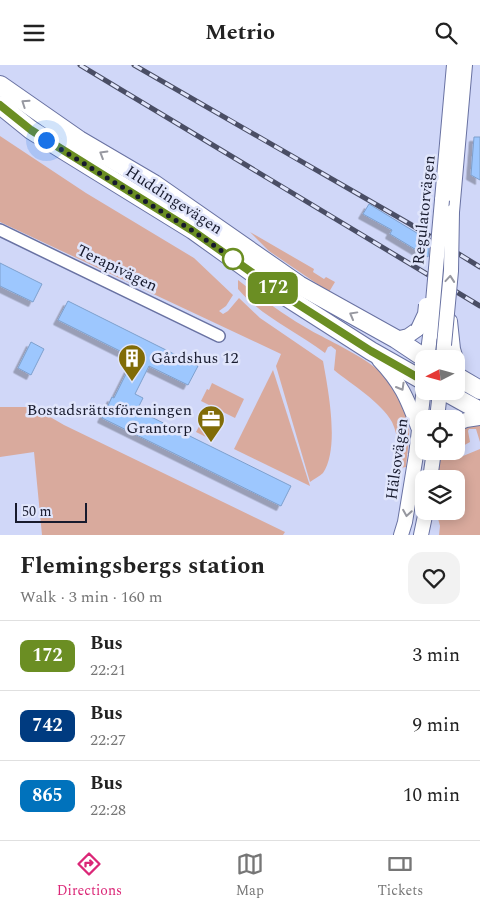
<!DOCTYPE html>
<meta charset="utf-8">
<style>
body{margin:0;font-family:Spectral,serif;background:#f2f2f2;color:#222;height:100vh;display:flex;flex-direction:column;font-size:19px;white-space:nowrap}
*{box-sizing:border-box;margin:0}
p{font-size:16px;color:#767676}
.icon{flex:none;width:28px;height:28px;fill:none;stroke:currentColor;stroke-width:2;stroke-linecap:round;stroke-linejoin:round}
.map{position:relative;height:470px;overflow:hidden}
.sheet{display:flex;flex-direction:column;background:#fff;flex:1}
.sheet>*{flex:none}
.badge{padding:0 10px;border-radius:8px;font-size:18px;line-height:32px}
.needle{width:32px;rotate:264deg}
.tools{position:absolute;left:415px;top:285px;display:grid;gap:10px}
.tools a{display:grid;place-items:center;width:50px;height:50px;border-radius:10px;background:#fff;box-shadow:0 2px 12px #0003;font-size:25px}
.scale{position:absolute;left:15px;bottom:12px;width:72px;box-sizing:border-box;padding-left:5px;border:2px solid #171a2d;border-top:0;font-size:14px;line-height:18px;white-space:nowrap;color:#171a2d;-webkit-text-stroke:4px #e0e5fb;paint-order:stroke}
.you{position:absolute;width:25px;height:25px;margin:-12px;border:4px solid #fff;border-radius:50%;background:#1a73e8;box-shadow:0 0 0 8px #1a73e833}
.map>.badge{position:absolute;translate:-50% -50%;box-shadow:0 0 0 2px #fff}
.round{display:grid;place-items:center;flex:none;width:52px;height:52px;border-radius:15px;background:#f2f2f2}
.summary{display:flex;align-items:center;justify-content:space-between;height:85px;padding:0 20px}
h1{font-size:24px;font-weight:700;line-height:38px}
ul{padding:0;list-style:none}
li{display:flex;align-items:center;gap:15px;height:70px;padding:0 20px;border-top:1px solid #e0e0e0}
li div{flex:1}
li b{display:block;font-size:19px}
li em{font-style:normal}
li .badge{min-width:55px;font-weight:700;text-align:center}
header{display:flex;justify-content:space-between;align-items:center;height:65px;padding:0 20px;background:#fff;font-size:22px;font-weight:700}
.tabs{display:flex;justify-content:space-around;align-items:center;height:70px;border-top:1px solid #e0e0e0;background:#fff;font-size:14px;color:#767676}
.tabs a{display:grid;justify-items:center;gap:2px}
.tabs .selected{color:#db2777}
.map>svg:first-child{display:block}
.green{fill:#d9aa9d}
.building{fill:#9dc7fe;stroke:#7ea0cd;filter:url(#shadow)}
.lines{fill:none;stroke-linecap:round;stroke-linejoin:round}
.minor-casing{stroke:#6972a2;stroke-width:14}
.tertiary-casing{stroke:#6972a2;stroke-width:16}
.primary-casing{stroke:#6972a2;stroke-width:20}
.minor{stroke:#fff;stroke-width:11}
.tertiary{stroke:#fff;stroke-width:14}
.primary{stroke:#fff;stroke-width:18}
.rail-casing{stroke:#4a4e65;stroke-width:5}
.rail{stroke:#e0e5fb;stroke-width:3;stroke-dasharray:9;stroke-linecap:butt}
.tertiary-bridge-casing{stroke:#6972a2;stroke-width:16;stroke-linecap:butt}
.tertiary-bridge{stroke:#fff;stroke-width:14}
.oneway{stroke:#9798a0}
.line-casing{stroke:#fff;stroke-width:11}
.line{stroke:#6b8e23;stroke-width:8}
.walk{stroke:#171a2d;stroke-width:5;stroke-dasharray:0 9}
.stop-dot{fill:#fff;stroke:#6b8e23;stroke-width:2.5}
.labels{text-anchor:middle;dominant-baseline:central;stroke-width:5;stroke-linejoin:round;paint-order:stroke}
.street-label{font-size:16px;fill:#171a2d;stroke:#e0e5fb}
.poi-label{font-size:16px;fill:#171a2d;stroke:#e0e5fb;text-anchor:start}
</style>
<header><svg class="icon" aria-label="menu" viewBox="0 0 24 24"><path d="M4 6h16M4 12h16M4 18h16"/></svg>Metrio<svg class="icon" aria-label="search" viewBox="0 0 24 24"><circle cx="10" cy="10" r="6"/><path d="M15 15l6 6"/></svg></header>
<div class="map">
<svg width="480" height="470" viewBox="0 0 480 470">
<defs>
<filter id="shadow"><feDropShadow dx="-4.5" dy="4.5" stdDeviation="0" flood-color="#0004"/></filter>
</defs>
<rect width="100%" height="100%" fill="#d0d7f8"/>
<g class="green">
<path d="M0,71l86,57 108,65 39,37 -7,11 -7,5 4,3 5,-3 11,-13 21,20 63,43c5,28 17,87 0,112 -3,3 -9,6 -13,9l-34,-116 5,-12 -281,-132z"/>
<polygon points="250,167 314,204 313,207 324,214 326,212 335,217 329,227 269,186"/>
<path d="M238,215c23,18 47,36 72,50 41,23 94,41 99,96 1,13 -2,28 -3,41l-6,1c-2,-15 -1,-32 -8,-46 -11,-20 -41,-38 -58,-52l2,-20 -5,-4 -3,1 -3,6c-29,-22 -63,-36 -87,-64z"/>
<polygon points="273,305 310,421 234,384"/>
<polygon points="212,318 244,334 235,353 201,336 207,324 209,325"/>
<polygon points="0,342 33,342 64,360 285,467 283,470 42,470 34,387 0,392"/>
<polygon points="208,345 222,352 210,374 196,367"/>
<polygon points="480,356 480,377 476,364 469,364 468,366 470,377 461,382 460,389 463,391 480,384 480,470 439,470 440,461 436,446 456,446 456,414 434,414 438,386 456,386 456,362"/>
</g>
<g class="building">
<polygon points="474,72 480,72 480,115 471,110"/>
<polygon points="369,139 430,176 428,192 390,169 392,165 363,149"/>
<polygon points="0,198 42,219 33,237 0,221"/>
<polygon points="68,236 198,301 188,320 149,301 135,329 143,333 137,345 291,421 281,441 102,353 112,332 114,333 134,293 58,255"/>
<polygon points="31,277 44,284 31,310 18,303"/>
</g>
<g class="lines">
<g class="minor-casing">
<polyline id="minor" points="0,165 219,271"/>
</g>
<g class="tertiary-casing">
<g id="tertiary">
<polyline points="442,135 454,0"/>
<polyline points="452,147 465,0"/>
<polyline points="450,256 453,284 456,294"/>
<polyline points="396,274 408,271 418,264"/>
<polyline points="427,294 430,271"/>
<polyline points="443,294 444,280"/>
<path d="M379,295c22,23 28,38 39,67"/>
<polyline points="437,354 440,326"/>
<polyline points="456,359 466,355 480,353"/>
<polyline points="430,414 434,386"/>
<polyline points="401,470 405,457 416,390 424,323"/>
<polyline points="421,470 426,446"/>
</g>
</g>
<g class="primary-casing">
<g id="primary">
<polyline points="0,20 79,75 154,119 299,220 396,274 426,294"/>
<polyline points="0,40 31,65 193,165 285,231 371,286 424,316"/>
<polyline points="456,311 480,325"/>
<polyline points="444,326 480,346"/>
</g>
</g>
<use href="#minor" class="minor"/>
<use href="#tertiary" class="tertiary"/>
<use href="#primary" class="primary"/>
<g class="rail-casing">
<g id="rail">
<polyline points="80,0 480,241"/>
<polyline points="134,0 410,159 480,202"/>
</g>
</g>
<use href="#rail" class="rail"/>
<g class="tertiary-bridge-casing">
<g id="tertiary-bridge">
<polyline points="418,264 425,249 426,240"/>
<polyline points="430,271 442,135"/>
<polyline points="444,280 451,206 452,147"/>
</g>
</g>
<use href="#tertiary-bridge" class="tertiary-bridge"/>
</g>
<defs><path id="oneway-chevron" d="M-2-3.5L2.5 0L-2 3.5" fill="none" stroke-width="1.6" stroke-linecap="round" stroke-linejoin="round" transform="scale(1.25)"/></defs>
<g class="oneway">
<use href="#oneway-chevron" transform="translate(25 38) rotate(-146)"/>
<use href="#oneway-chevron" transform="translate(103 89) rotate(-149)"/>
<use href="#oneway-chevron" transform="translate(450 214) rotate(-85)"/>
<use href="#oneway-chevron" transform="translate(353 250) rotate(-151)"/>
<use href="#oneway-chevron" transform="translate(401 322) rotate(60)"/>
<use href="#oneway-chevron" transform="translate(407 448) rotate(99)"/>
</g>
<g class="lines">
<g class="line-casing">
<polyline id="line" points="0,40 31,65 193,166 285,231 371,286 424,316"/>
</g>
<use href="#line" class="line"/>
<polyline class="walk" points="46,75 193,166 239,198 233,194"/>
</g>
<defs>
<g id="building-pin" transform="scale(1.4375)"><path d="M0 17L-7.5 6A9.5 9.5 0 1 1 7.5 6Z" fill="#816c07" stroke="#e0e5fb"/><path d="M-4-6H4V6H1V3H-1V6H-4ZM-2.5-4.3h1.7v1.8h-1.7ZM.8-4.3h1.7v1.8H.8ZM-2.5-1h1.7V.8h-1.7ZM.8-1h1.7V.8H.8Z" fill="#fff"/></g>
<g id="office-pin" transform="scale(1.4375)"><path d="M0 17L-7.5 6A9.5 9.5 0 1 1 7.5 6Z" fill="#816c07" stroke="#e0e5fb"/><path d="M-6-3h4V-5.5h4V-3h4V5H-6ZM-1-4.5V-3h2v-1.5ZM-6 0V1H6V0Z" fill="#fff"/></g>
</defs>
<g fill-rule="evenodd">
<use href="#building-pin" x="132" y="293"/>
<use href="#office-pin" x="211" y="354"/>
</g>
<circle class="stop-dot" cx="233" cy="194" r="10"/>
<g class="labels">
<g class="street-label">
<text transform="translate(174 135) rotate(33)">Huddingevägen</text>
<text transform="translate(424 145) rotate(-84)">Regulatorvägen</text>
<text transform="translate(117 203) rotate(26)">Terapivägen</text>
<text transform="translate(397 394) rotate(-82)">Hälsovägen</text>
</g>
<g class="poi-label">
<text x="151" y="293">Gårdshus 12</text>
<text x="192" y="345" text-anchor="end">Bostadsrättsföreningen<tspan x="192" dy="18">Grantorp</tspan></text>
</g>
</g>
</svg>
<div class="tools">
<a><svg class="needle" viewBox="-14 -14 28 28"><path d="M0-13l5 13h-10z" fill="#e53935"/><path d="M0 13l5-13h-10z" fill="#767676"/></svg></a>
<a><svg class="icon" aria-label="locate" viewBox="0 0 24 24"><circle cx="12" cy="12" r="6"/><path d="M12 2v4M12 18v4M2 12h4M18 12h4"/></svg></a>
<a><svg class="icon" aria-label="layers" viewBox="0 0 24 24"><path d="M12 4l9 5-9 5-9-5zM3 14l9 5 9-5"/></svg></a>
</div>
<div class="scale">50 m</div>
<div class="you" style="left:46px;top:75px"></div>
<b class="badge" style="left:273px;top:223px;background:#6b8e23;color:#fff">172</b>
</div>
<section class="sheet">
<div class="summary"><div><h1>Flemingsbergs station</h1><p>Walk · 3 min · 160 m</p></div><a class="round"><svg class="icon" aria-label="heart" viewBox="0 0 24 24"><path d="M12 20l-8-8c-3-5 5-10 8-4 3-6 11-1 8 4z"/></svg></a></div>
<ul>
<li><span class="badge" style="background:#6b8e23;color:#fff">172</span><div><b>Bus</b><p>22:21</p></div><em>3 min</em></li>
<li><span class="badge" style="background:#003b80;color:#fff">742</span><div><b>Bus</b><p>22:27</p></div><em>9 min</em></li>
<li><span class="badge" style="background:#0072bc;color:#fff">865</span><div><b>Bus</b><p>22:28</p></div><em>10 min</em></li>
</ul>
</section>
<nav class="tabs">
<a class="selected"><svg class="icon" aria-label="directions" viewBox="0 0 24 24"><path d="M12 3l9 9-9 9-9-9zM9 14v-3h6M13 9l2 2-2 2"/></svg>Directions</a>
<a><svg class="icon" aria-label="map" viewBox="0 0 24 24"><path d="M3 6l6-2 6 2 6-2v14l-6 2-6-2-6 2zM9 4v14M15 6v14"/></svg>Map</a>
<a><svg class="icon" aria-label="tickets" viewBox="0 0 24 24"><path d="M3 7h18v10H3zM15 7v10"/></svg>Tickets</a>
</nav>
